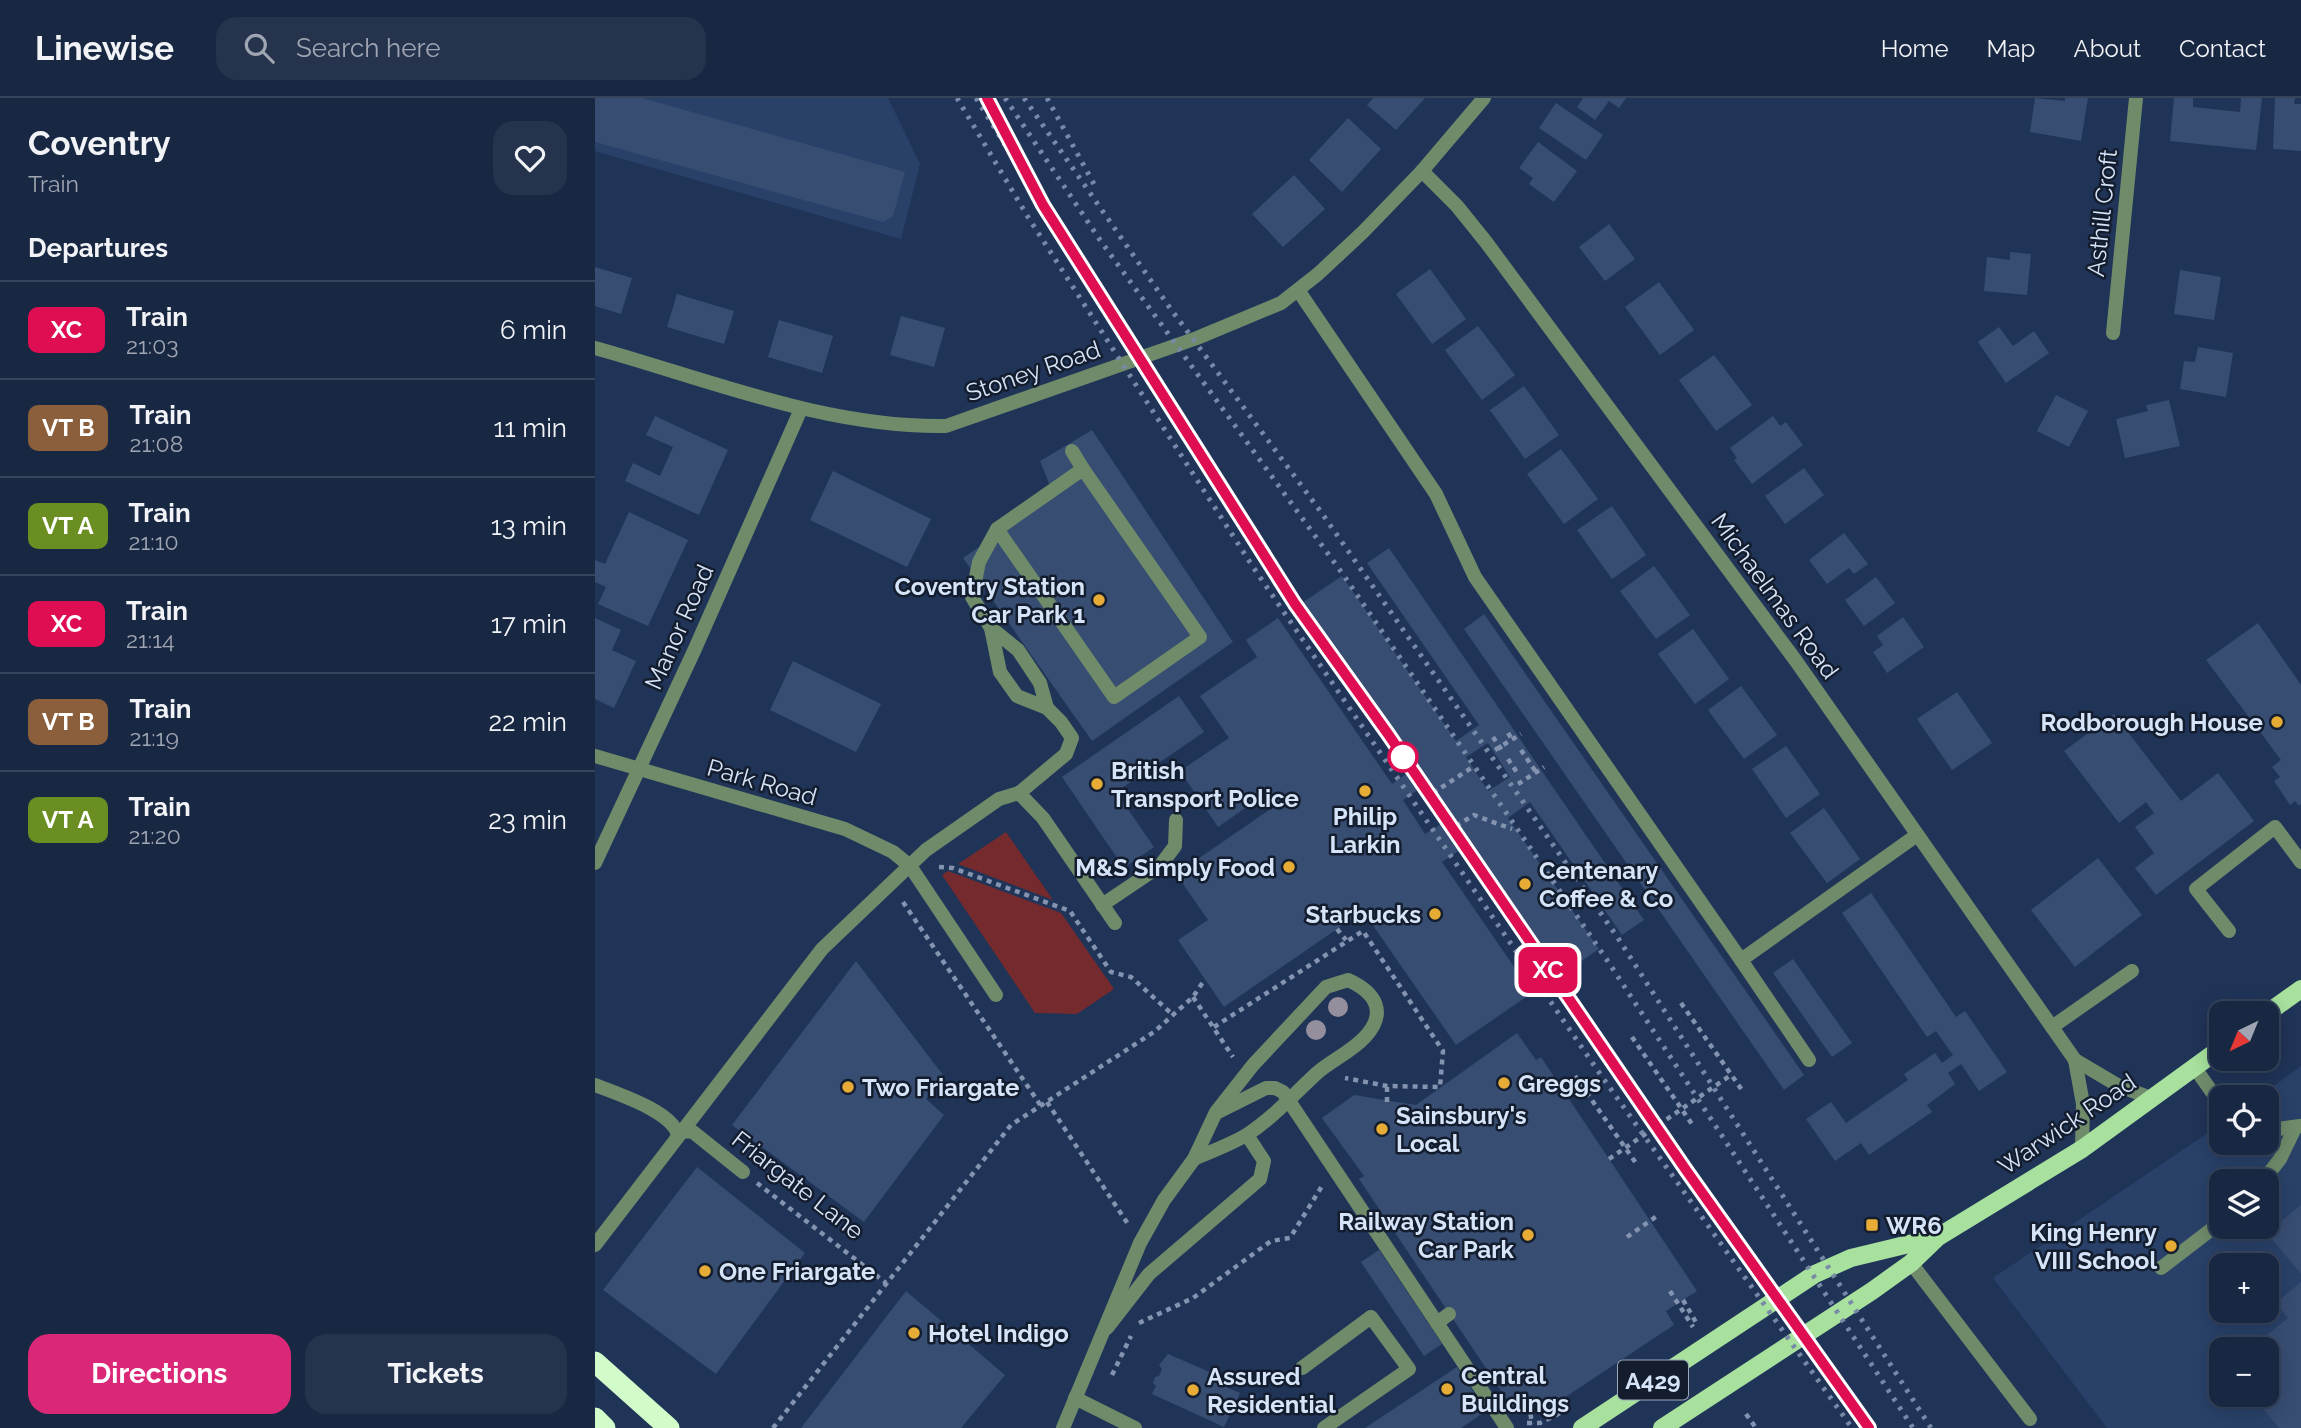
<!DOCTYPE html>
<meta charset="utf-8">
<style>
body{margin:0;font-family:Raleway,sans-serif;background:#25334d;color:#f1f3f6;height:100vh;display:flex;flex-direction:column;font-size:26px;white-space:nowrap}
*{box-sizing:border-box;margin:0}
p{font-size:23px;color:#9fa5b2}
.icon{flex:none;width:38px;height:38px;fill:none;stroke:currentColor;stroke-width:2;stroke-linecap:round;stroke-linejoin:round}
.map{position:relative;flex:1;overflow:hidden}
.side{display:flex;flex-direction:column;background:#182742;width:595px}
.side>*{flex:none}
.badge{padding:0 14px;border-radius:10px;font-size:24px;line-height:46px}
.needle{width:46px;rotate:223deg}
.buttons{position:absolute;left:1614px;top:903px;display:grid;gap:14px}
.buttons a{display:grid;place-items:center;width:70px;height:70px;border-radius:14px;background:#182742;box-shadow:0 4px 18px #0003,0 0 0 2px #36445b;font-size:35px}
.map>.badge{position:absolute;translate:-50% -50%;box-shadow:0 0 0 4px #fff}
h2{padding:0 28px;font-size:26px;line-height:63px}
.round{display:grid;place-items:center;flex:none;width:74px;height:74px;border-radius:21px;background:#25334d}
.headline{display:flex;align-items:center;justify-content:space-between;height:119px;padding:0 28px}
h1{font-size:33px;font-weight:700;line-height:52px}
.action{display:flex;gap:14px;margin-top:auto;padding:14px 28px}
.action a{flex:1;height:80px;border-radius:21px;background:#db2777;color:#fff;font-size:28px;font-weight:700;line-height:80px;text-align:center}
.action a+a{background:#25334d;color:#f1f3f6}
ul{padding:0;list-style:none}
li{display:flex;align-items:center;gap:21px;height:98px;padding:0 28px;border-top:2px solid #36445b}
li div{flex:1}
li b{display:block;font-size:26px}
li em{font-style:normal}
li .badge{min-width:77px;font-weight:700;text-align:center}
header{display:flex;align-items:center;gap:42px;box-sizing:border-box;height:98px;padding:0 35px;background:#182742;border-bottom:2px solid #36445b}
header strong{font-size:33px}
nav{display:flex;gap:38px;margin-inline-start:auto;font-size:24px}
.search{width:490px;height:63px;background:#25334d;display:flex;align-items:center;gap:18px;box-sizing:border-box;padding:0 24px;border-radius:21px;color:#9fa5b2;font-size:26px}
main{display:flex;flex:1;min-height:0}
.map>svg:first-child{display:block}
.built{fill:#294169;fill-rule:evenodd}
.green{fill:#752a2d}
.building{fill:#374d72;fill-rule:evenodd}
.lines{fill:none;stroke-linecap:round;stroke-linejoin:round}
.path{stroke:#8393b0;stroke-width:4.5;stroke-dasharray:5 5;stroke-linecap:butt}
.lane{stroke:#6f8b6a;stroke-width:14}
.street{stroke:#6f8b6a;stroke-width:14}
.primary{stroke:#a7e19d;stroke-width:18}
.highway{stroke:#d2fbca;stroke-width:21}
.rail{stroke:#7889a7;stroke-width:5;stroke-dasharray:3.5 7;stroke-linecap:butt}
.tree{fill:#958e9d}
.line-casing{stroke:#fff;stroke-width:16}
.line{stroke:#df0d52;stroke-width:10}
.poi-dot{fill:#e6ac36;stroke:#131d2d;stroke-width:2.5}
.stop-dot{fill:#fff;stroke:#df0d52;stroke-width:3.5}
.labels{text-anchor:middle;dominant-baseline:central;stroke-width:5;stroke-linejoin:round;paint-order:stroke}
.shield{fill:#131d2d;stroke:#9ca8bc;stroke-width:2}
.shield-label{font-size:23px;font-weight:bold;fill:#d6e4fa}
.street-label{font-size:24px;fill:#d6e4fa;stroke:#131d2d}
.poi-label{font-size:24px;font-weight:bold;fill:#d6e4fa;stroke:#131d2d;text-anchor:start}
</style>
<header>
<strong>Linewise</strong>
<div class="search"><svg class="icon" aria-label="search" viewBox="0 0 24 24"><circle cx="10" cy="10" r="6"/><path d="M15 15l6 6"/></svg>Search here</div>
<nav><a>Home</a><a>Map</a><a>About</a><a>Contact</a></nav>
</header>
<main>
<section class="side">
<div class="headline"><div><h1>Coventry</h1><p>Train</p></div><a class="round"><svg class="icon" aria-label="heart" viewBox="0 0 24 24"><path d="M12 20l-8-8c-3-5 5-10 8-4 3-6 11-1 8 4z"/></svg></a></div>
<h2>Departures</h2>
<ul>
<li><span class="badge" style="background:#df0d52;color:#fff">XC</span><div><b>Train</b><p>21:03</p></div><em>6 min</em></li>
<li><span class="badge" style="background:#8b5e3c;color:#fff">VT B</span><div><b>Train</b><p>21:08</p></div><em>11 min</em></li>
<li><span class="badge" style="background:#6b8e23;color:#fff">VT A</span><div><b>Train</b><p>21:10</p></div><em>13 min</em></li>
<li><span class="badge" style="background:#df0d52;color:#fff">XC</span><div><b>Train</b><p>21:14</p></div><em>17 min</em></li>
<li><span class="badge" style="background:#8b5e3c;color:#fff">VT B</span><div><b>Train</b><p>21:19</p></div><em>22 min</em></li>
<li><span class="badge" style="background:#6b8e23;color:#fff">VT A</span><div><b>Train</b><p>21:20</p></div><em>23 min</em></li>
</ul>
<div class="action"><a>Directions</a><a>Tickets</a></div>
</section>
<div class="map">
<svg width="1706" height="1330" viewBox="0 0 1706 1330">
<rect width="100%" height="100%" fill="#203458"/>
<g class="built">
<polygon points="0,0 293,0 325,66 306,141 0,53"/>
<path d="M1706,968v362h-194l-114,-150 228,-154v19h45v-46h-7zM1626,1083h45v46h-45zM1626,1167h45v46h-45zM1626,1251h45v46h-45z"/>
</g>
<g class="green">
<polygon points="411,734 458,802 363,766"/>
<polygon points="353,773 466,815 519,891 482,916 440,915 347,777"/>
</g>
<g class="building">
<polygon points="0,0 47,0 310,74 298,118 288,124 0,44"/>
<polygon points="778,0 830,0 801,32 772,7"/>
<polygon points="988,0 1031,0 1024,10 1014,3 1000,22 982,9"/>
<polygon points="1440,0 1470,3 1470,0 1493,0 1486,43 1435,34"/>
<polygon points="1579,0 1598,0 1598,9 1645,14 1646,0 1667,0 1661,52 1575,43"/>
<polygon points="1680,0 1700,0 1699,6 1706,6 1706,53 1678,51"/>
<polygon points="961,5 1008,37 991,62 944,30"/>
<polygon points="753,20 786,51 747,94 714,62"/>
<polygon points="943,44 982,73 959,104 934,86 938,80 924,70"/>
<polygon points="699,77 730,111 688,149 657,116"/>
<polygon points="1014,126 1040,161 1010,183 984,149"/>
<polygon points="1415,154 1436,156 1432,197 1389,193 1392,159 1415,162"/>
<polygon points="0,169 37,180 26,216 0,208"/>
<polygon points="835,171 871,221 837,246 801,196"/>
<polygon points="1585,172 1626,179 1619,222 1579,216"/>
<polygon points="1064,184 1099,232 1065,257 1030,209"/>
<polygon points="82,196 139,213 129,246 72,229"/>
<polygon points="306,218 350,230 339,269 295,257"/>
<polygon points="184,222 238,238 227,275 173,259"/>
<polygon points="883,228 920,277 887,302 850,252"/>
<polygon points="1404,229 1418,248 1439,233 1454,255 1411,285 1383,244"/>
<polygon points="1603,249 1638,255 1631,299 1585,291 1589,263 1600,264"/>
<polygon points="1119,257 1157,307 1121,333 1084,282"/>
<polygon points="929,288 964,337 930,361 895,312"/>
<polygon points="1461,297 1493,313 1474,349 1442,333"/>
<polygon points="1574,302 1585,348 1530,360 1521,321 1553,313 1551,307"/>
<polygon points="60,318 133,352 104,417 30,383 38,365 65,378 78,349 51,337"/>
<polygon points="1178,318 1185,328 1191,324 1208,347 1157,386 1139,362 1142,360 1135,350"/>
<polygon points="497,332 638,544 497,643 368,460 459,398 445,363"/>
<polygon points="966,351 1003,401 969,426 932,376"/>
<polygon points="1209,370 1229,397 1190,426 1170,398"/>
<polygon points="238,373 336,421 312,469 215,422"/>
<polygon points="1017,408 1051,457 1017,481 982,432"/>
<polygon points="34,414 93,442 53,528 3,506 11,489 0,484 0,462 10,466"/>
<polygon points="1249,435 1273,466 1259,476 1254,470 1232,486 1214,462"/>
<path d="M794,450l255,372 -22,15 -92,-133 -22,16 91,131 -42,29 -91,-132 -24,16 90,131 -76,52 -93,-134 -139,96 -46,-67 30,-20 -32,-46 99,-68 -8,-13 -49,34 -38,-56 49,-33 -29,-42 57,-39 -11,-17 32,-22 114,166 23,-16 -113,-165 40,-27 114,165 23,-16 -112,-162zM893,645l22,34 -22,14 -22,-34zM829,688l23,34 -22,14 -22,-34z"/>
<polygon points="1059,468 1095,517 1061,541 1025,493"/>
<polygon points="1281,479 1300,505 1269,528 1250,502"/>
<polygon points="889,516 1209,977 1189,992 869,531"/>
<polygon points="1308,519 1329,549 1292,575 1278,554 1288,547 1282,538"/>
<polygon points="0,520 26,532 17,552 41,563 19,610 0,601"/>
<polygon points="1663,525 1706,587 1706,706 1704,708 1700,703 1695,707 1679,683 1685,679 1677,669 1686,662 1611,562"/>
<polygon points="1098,531 1134,581 1100,606 1063,556"/>
<polygon points="198,563 286,606 261,654 175,612"/>
<polygon points="1146,588 1182,637 1149,661 1113,612"/>
<polygon points="1362,594 1397,645 1357,672 1322,621"/>
<polygon points="584,598 609,634 521,694 559,749 529,770 467,679"/>
<polygon points="1519,616 1586,703 1623,675 1659,723 1561,797 1540,770 1559,755 1540,729 1559,715 1551,704 1524,725 1469,653"/>
<polygon points="1191,648 1225,696 1191,720 1157,671"/>
<polygon points="1229,710 1265,761 1232,785 1195,735"/>
<polygon points="1503,760 1547,817 1480,869 1436,812"/>
<polygon points="1276,795 1361,919 1370,913 1412,974 1384,993 1366,966 1353,975 1360,986 1332,1007 1337,1014 1274,1057 1266,1045 1240,1063 1211,1021 1236,1004 1251,1025 1313,982 1309,976 1340,955 1347,965 1358,957 1341,933 1332,939 1247,815"/>
<polygon points="1198,861 1257,945 1237,959 1178,875"/>
<polygon points="261,863 348,977 331,1001 349,1017 269,1124 137,1027"/>
<polygon points="922,935 941,962 946,959 1102,1193 1071,1213 1079,1227 963,1304 960,1300 950,1307 945,1299 921,1315 764,1081 769,1078 727,1020 759,997 821,1007"/>
<polygon points="102,1069 210,1155 121,1276 8,1192"/>
<polygon points="1706,1107 1706,1176 1672,1135"/>
<polygon points="784,1152 847,1246 829,1258 766,1164"/>
<polygon points="1706,1184 1706,1330 1684,1330 1657,1297 1671,1297 1671,1251 1655,1251 1693,1220 1681,1205"/>
<polygon points="311,1193 410,1277 366,1330 206,1330"/>
<polygon points="573,1256 617,1275 622,1285 645,1295 629,1329 557,1296 561,1288 558,1285 560,1279 564,1278 567,1271 564,1267"/>
<polygon points="862,1269 891,1313 866,1330 770,1330"/>
</g>
<g class="lines">
<g class="path">
<polyline points="913,635 917,641"/>
<polyline points="898,639 908,654"/>
<polyline points="900,652 926,636"/>
<polyline points="926,652 941,674"/>
<polyline points="913,661 923,676"/>
<polyline points="923,686 949,669"/>
<polyline points="838,695 876,670"/>
<polyline points="861,728 879,717 917,731"/>
<polyline points="344,769 358,770 475,813 516,874 536,879 577,916"/>
<polyline points="308,804 446,1008"/>
<polyline points="742,831 751,842"/>
<polyline points="598,899 638,959"/>
<polyline points="1086,905 1147,992"/>
<polyline points="1636,914 1636,915"/>
<polyline points="619,929 768,833 848,953 845,989 792,988 750,980"/>
<polyline points="1037,939 1099,1029"/>
<polyline points="980,978 1043,1068"/>
<polyline points="452,1004 533,1126"/>
<polyline points="792,1004 792,988"/>
<polyline points="1014,1061 1136,977"/>
<polyline points="162,1085 291,1185"/>
<polyline points="1032,1139 1062,1118"/>
<polyline points="1075,1193 1098,1229"/>
<polyline points="1088,1202 1102,1226"/>
<polyline points="544,1225 598,1200 676,1143 695,1140 727,1088"/>
<polyline points="517,1277 536,1238"/>
<polyline points="934,1306 937,1326"/>
<polyline points="1151,1316 1161,1330"/>
<polyline points="932,1325 945,1325 969,1313"/>
<polyline points="178,1330 416,1027 559,934 598,899 610,881"/>
</g>
<g class="lane">
<polyline points="703,192 841,396 880,479 1146,862"/>
<polyline points="477,353 488,371"/>
<polygon points="488,371 605,539 519,599 402,431"/>
<polyline points="402,431 384,464 377,499 396,530 423,552 445,585 452,610"/>
<polyline points="396,530 405,574 422,598 452,610 466,624 477,640 471,656 424,695"/>
<polyline points="507,807 565,768 580,748 581,722"/>
<polyline points="1634,833 1601,791 1680,729 1706,764"/>
<path d="M753,882c27,12 40,32 17,57 -14,15 -33,23 -48,36 -23,21 -43,44 -69,61 -16,10 -36,17 -54,25l22,-47 37,-47 73,-78z"/>
<polyline points="1457,929 1537,873"/>
<polyline points="1214,962 1146,862 1322,737"/>
<polyline points="1600,970 1619,997 1626,1003"/>
<polyline points="623,1014 671,990 680,990 688,994 912,1330"/>
<polyline points="1671,1030 1676,1032 1705,1028"/>
<polyline points="83,1037 90,1033 98,1034 148,1074"/>
<polyline points="1668,1083 1685,1061 1700,1030"/>
<polyline points="1316,1165 1435,1321"/>
<polyline points="1566,1170 1626,1124"/>
<polyline points="842,1225 854,1216"/>
<polyline points="512,1230 554,1176 665,1081 669,1063 652,1037"/>
<polyline points="707,1270 776,1219 814,1271 729,1330"/>
<polyline points="480,1300 540,1330"/>
</g>
<g class="street">
<polyline points="827,73 862,108 891,144 1201,563 1480,962 1524,988 1556,1000"/>
<polyline points="1518,235 1541,0"/>
<path d="M0,250c115,32 231,80 351,78l251,-88 84,-35 37,-29 45,-42 59,-61 62,-73"/>
<polyline points="0,658 250,731 298,754 315,768 401,897"/>
<polyline points="0,765 99,553 206,311"/>
<polyline points="1480,962 1488,1006 1487,1051"/>
<path d="M0,987c22,9 77,26 83,50"/>
<polyline points="0,1147 227,851 331,752 404,701 424,695 448,720 520,825"/>
<polyline points="468,1330 545,1145 569,1102 599,1061"/>
</g>
<g class="primary">
<polyline points="1671,916 1706,891"/>
<polyline points="987,1330 1220,1176 1256,1160 1343,1139"/>
<polyline points="1067,1330 1277,1193 1316,1165 1343,1139 1487,1051 1626,950"/>
</g>
<g class="highway">
<polyline points="0,1264 74,1330"/>
<polyline points="0,1320 10,1330"/>
</g>
<g class="rail">
<polyline points="362,0 433,119 658,469 1003,973 1257,1330"/>
<polyline points="381,0 510,208 700,506 793,636 1091,1072 1274,1330"/>
<polyline points="410,0 505,142 747,475 1014,865 1318,1330"/>
<polyline points="429,0 575,210 726,414 1023,840 1336,1330"/>
<polyline points="452,0 500,88"/>
</g>
</g>
<g class="tree">
<circle cx="743" cy="909" r="10"/>
<circle cx="721" cy="932" r="10"/>
</g>
<g class="lines">
<g class="line-casing">
<polyline id="line" points="392,0 448,107 700,506 793,636 1091,1072 1274,1330"/>
</g>
<use href="#line" class="line"/>
</g>
<g class="poi-dot">
<circle cx="504" cy="502" r="7"/>
<circle cx="1682" cy="624" r="7"/>
<circle cx="502" cy="686" r="7"/>
<circle cx="770" cy="693" r="7"/>
<circle cx="694" cy="769" r="7"/>
<circle cx="930" cy="786" r="7"/>
<circle cx="840" cy="816" r="7"/>
<circle cx="909" cy="985" r="7"/>
<circle cx="253" cy="989" r="7"/>
<circle cx="787" cy="1031" r="7"/>
<rect x="1270" y="1120" width="14" height="14" rx="3.5"/>
<circle cx="933" cy="1137" r="7"/>
<circle cx="1576" cy="1148" r="7"/>
<circle cx="110" cy="1173" r="7"/>
<circle cx="319" cy="1235" r="7"/>
<circle cx="852" cy="1291" r="7"/>
<circle cx="598" cy="1292" r="7"/>
</g>
<circle class="stop-dot" cx="808" cy="659" r="14"/>
<g class="labels">
<rect class="shield" x="1023" y="1262.5" width="70" height="39" rx="5"/>
<g class="shield-label">
<text x="1058" y="1282">A429</text>
</g>
<g class="street-label">
<text transform="translate(1507 115) rotate(-84)">Asthill Croft</text>
<text transform="translate(438 273) rotate(-19)">Stoney Road</text>
<text transform="translate(1180 498) rotate(54)">Michaelmas Road</text>
<text transform="translate(84 529) rotate(-66)">Manor Road</text>
<text transform="translate(167 684) rotate(16)">Park Road</text>
<text transform="translate(1472 1026) rotate(-34)">Warwick Road</text>
<text transform="translate(203 1087) rotate(38)">Friargate Lane</text>
</g>
<g class="poi-label">
<text x="490" y="488" text-anchor="end">Coventry Station<tspan x="490" dy="28">Car Park 1</tspan></text>
<text x="1668" y="624" text-anchor="end">Rodborough House</text>
<text x="516" y="672">British<tspan x="516" dy="28">Transport Police</tspan></text>
<text x="770" y="718" text-anchor="middle">Philip<tspan x="770" dy="28">Larkin</tspan></text>
<text x="680" y="769" text-anchor="end">M&amp;S Simply Food</text>
<text x="944" y="772">Centenary<tspan x="944" dy="28">Coffee &amp; Co</tspan></text>
<text x="826" y="816" text-anchor="end">Starbucks</text>
<text x="923" y="985">Greggs</text>
<text x="267" y="989">Two Friargate</text>
<text x="801" y="1017">Sainsbury's<tspan x="801" dy="28">Local</tspan></text>
<text x="919" y="1123" text-anchor="end">Railway Station<tspan x="919" dy="28">Car Park</tspan></text>
<text x="1291" y="1127">WR6</text>
<text x="1562" y="1134" text-anchor="end">King Henry<tspan x="1562" dy="28">VIII School</tspan></text>
<text x="124" y="1173">One Friargate</text>
<text x="333" y="1235">Hotel Indigo</text>
<text x="866" y="1277">Central<tspan x="866" dy="28">Buildings</tspan></text>
<text x="612" y="1278">Assured<tspan x="612" dy="28">Residential</tspan></text>
</g>
</g>
</svg>
<div class="buttons">
<a><svg class="needle" viewBox="-14 -14 28 28"><path d="M0-13l5 13h-10z" fill="#e53935"/><path d="M0 13l5-13h-10z" fill="#9fa5b2"/></svg></a>
<a><svg class="icon" aria-label="locate" viewBox="0 0 24 24"><circle cx="12" cy="12" r="6"/><path d="M12 2v4M12 18v4M2 12h4M18 12h4"/></svg></a>
<a><svg class="icon" aria-label="layers" viewBox="0 0 24 24"><path d="M12 4l9 5-9 5-9-5zM3 14l9 5 9-5"/></svg></a>
<a>+</a>
<a>−</a>
</div>
<b class="badge" style="left:953px;top:872px;background:#df0d52;color:#fff">XC</b>
</div>
</main>
